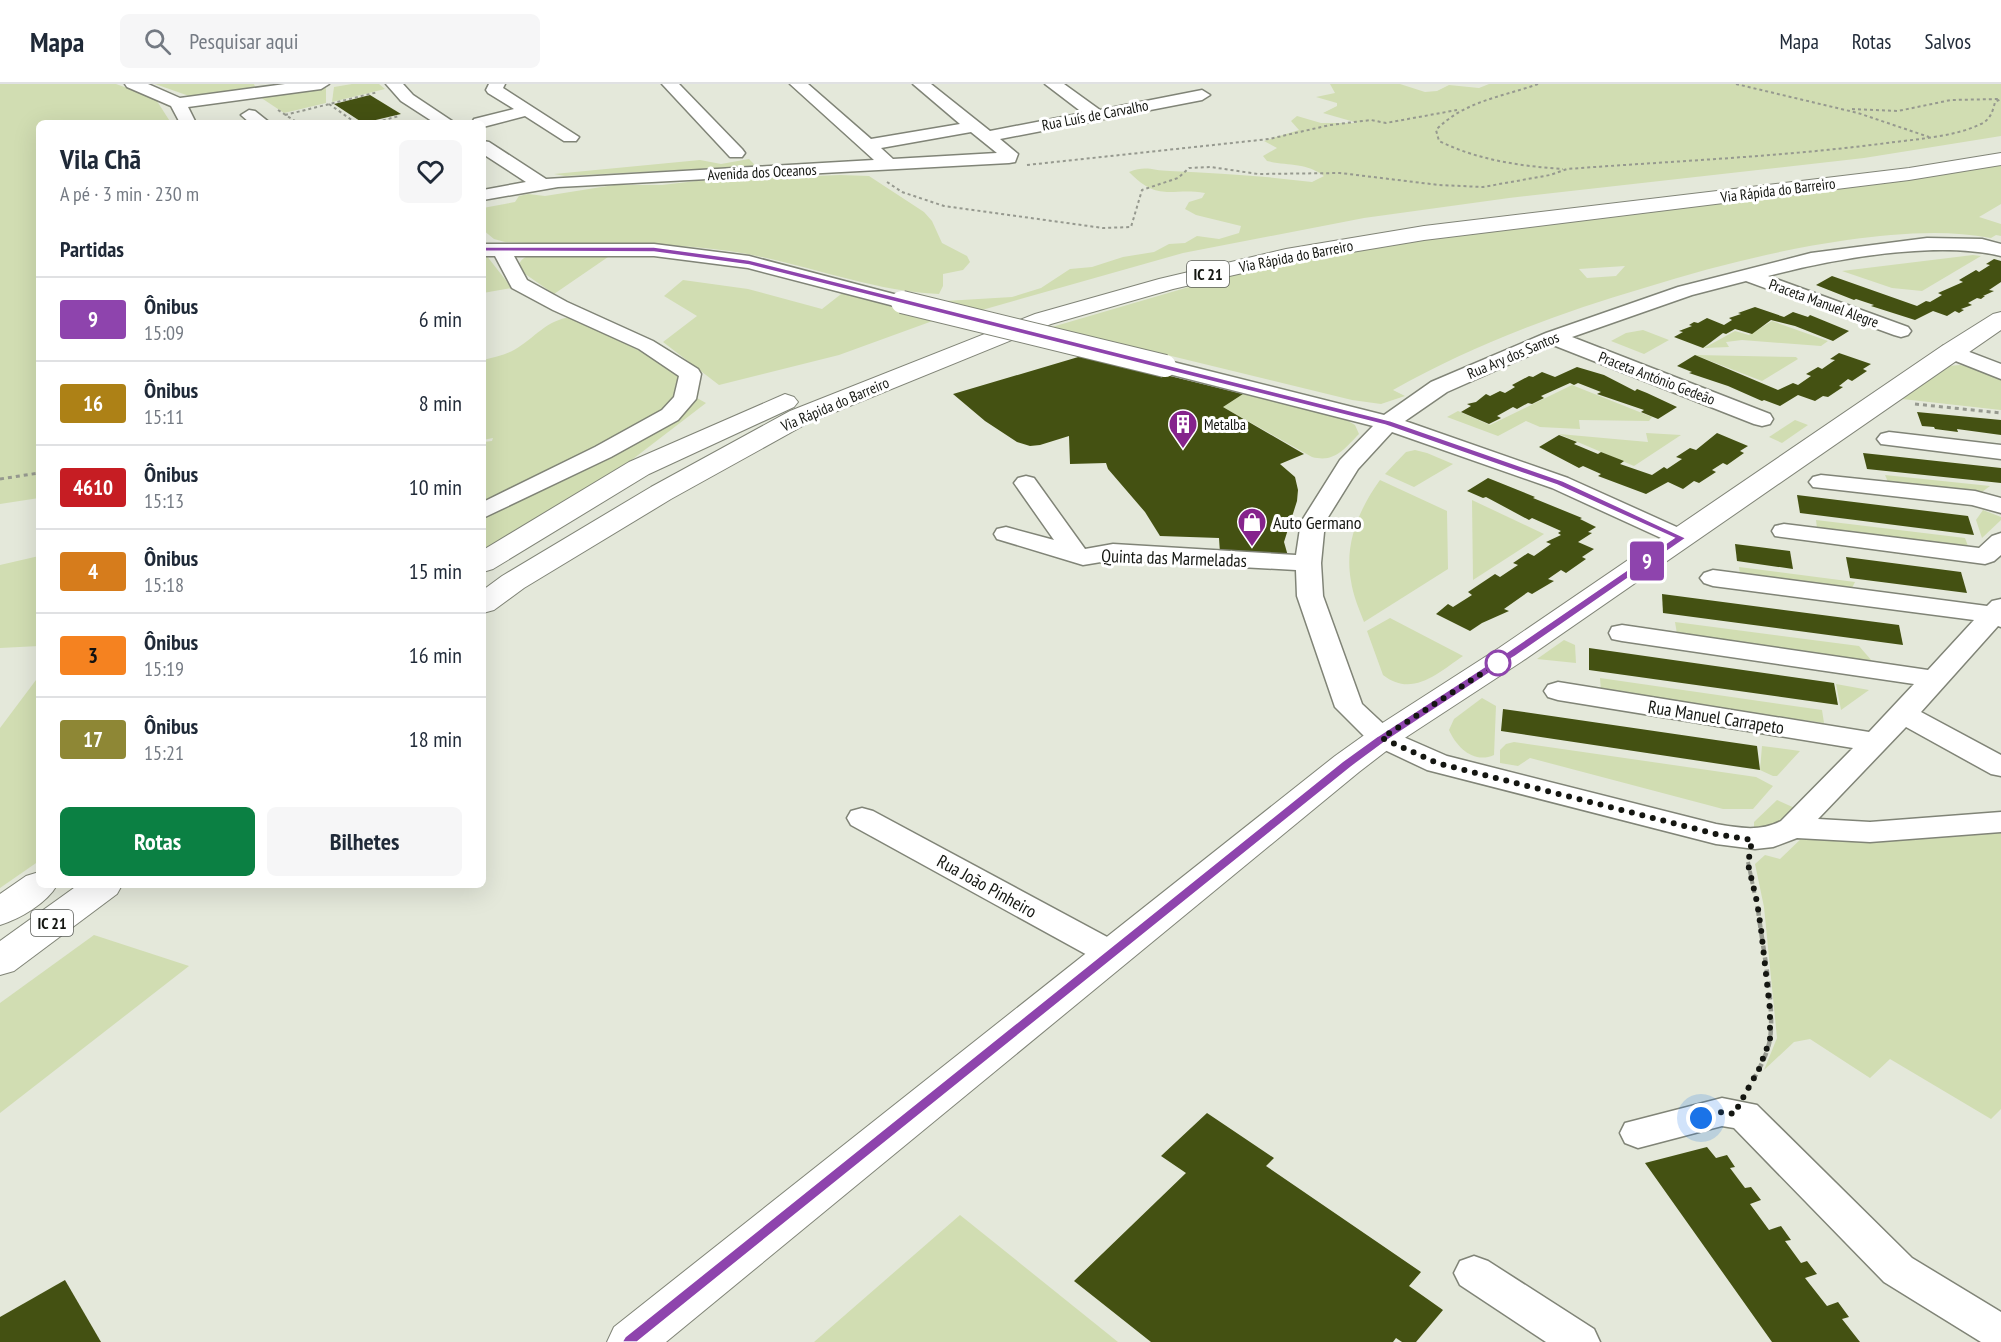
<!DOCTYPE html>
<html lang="pt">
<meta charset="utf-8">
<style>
body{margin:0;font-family:"PT Sans Narrow",sans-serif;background:#f6f6f7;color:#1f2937;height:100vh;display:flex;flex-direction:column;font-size:22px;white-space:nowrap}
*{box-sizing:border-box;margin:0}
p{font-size:20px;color:#747a83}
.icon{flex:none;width:33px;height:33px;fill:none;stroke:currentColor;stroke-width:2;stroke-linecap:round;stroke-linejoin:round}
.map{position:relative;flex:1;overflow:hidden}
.side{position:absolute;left:36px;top:36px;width:450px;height:768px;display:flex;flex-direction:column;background:#fff;border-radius:9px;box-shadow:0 6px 24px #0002}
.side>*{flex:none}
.badge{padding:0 12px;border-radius:4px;font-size:21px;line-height:39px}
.you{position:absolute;width:30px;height:30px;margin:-15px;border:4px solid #fff;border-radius:50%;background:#1a73e8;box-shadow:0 0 0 9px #1a73e833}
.map>.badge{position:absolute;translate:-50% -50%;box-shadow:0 0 0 3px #fff}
h2{padding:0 24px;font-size:22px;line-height:54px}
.round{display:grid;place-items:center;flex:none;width:63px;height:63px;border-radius:9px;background:#f6f6f7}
.summary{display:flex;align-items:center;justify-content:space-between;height:102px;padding:0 24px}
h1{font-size:28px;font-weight:700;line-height:45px}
.cta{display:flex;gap:12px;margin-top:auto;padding:12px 24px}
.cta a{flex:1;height:69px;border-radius:9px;background:#0b8043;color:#fff;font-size:24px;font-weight:700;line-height:69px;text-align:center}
.cta a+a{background:#f6f6f7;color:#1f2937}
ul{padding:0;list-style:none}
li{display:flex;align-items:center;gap:18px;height:84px;padding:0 24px;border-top:2px solid #e0e1e3}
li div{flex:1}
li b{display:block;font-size:22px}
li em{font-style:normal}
li .badge{min-width:66px;font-weight:700;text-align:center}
header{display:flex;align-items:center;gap:36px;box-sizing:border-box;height:84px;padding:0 30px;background:#fff;border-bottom:2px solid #e0e1e3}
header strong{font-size:28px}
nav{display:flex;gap:33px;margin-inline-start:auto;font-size:21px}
.search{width:420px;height:54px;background:#f6f6f7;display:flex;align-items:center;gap:15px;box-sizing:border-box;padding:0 21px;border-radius:9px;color:#747a83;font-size:22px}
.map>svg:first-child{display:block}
.green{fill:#d1ddb2;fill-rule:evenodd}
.building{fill:#445112}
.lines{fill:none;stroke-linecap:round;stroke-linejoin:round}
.minor-casing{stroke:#808477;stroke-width:3}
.major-casing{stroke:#808477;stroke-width:2}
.highway-casing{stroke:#808477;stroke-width:2}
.path-far3{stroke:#96998f;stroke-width:2;stroke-dasharray:3 3;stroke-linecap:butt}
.path-far2{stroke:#96998f;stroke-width:3;stroke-dasharray:4 4;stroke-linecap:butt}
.path-far1{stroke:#96998f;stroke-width:4;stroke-dasharray:4.5 4.5;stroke-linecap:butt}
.path{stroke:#96998f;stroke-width:4.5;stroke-dasharray:6 6;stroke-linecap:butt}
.minor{fill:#fff;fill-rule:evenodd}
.major{fill:#fff;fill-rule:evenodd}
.highway{fill:#fff;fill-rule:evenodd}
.minor-bridge-casing{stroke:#808477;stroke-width:24;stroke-linecap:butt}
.minor-bridge{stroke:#fff;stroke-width:22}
.line{fill:#8e44ad;stroke:#fff;stroke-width:1.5}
.walk{stroke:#141611;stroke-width:6;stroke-dasharray:0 10.8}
.stop-dot{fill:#fff;stroke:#8e44ad;stroke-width:3}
.labels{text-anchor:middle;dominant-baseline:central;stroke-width:6;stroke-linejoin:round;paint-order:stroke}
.far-street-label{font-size:15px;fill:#141611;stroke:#fff}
.far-poi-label{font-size:15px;fill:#141611;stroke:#fff;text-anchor:start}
.shield{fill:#fff;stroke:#5a5c58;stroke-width:1.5}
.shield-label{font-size:16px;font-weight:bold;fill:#141611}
.poi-label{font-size:18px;fill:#141611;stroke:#fff;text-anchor:start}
.street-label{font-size:18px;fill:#141611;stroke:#fff}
</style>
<header>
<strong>Mapa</strong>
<div class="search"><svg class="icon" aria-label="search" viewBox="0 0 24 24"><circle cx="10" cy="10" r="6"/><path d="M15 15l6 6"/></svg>Pesquisar aqui</div>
<nav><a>Mapa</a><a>Rotas</a><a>Salvos</a></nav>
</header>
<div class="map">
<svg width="2001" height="1258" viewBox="0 0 2001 1258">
<rect width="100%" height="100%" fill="#e4e8da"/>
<g class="green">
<polygon points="0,0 116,0 155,14 171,39 39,39 39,414 0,420"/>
<polygon points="155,0 254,0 256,5 192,13"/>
<polygon points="352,0 379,0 385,5 332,18 334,3"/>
<path d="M1330,0h70l25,8 12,-1 12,-6 30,3 10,-4h512v52l-137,22 -355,40 -145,20 -181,35 -201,57 -37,-9 67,-4 29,-9 29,-19 22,-2 31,-10 31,-5 15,-8 16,-1 12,-7 22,3 20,-6 2,-7 -45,-11 -11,-6 4,-7 13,-4 3,-5c-34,-6 -46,10 -76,-21 18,-7 23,-1 41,-1 48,2 95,5 142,11l12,-6c-18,-14 -36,-10 -57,-15l-4,-5 14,-8 -13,-7 35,-11 -8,-9 6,-5 24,7h37l-35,-10 14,-7v-3l-21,-6 19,-4z"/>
<polygon points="326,4 326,19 284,29 260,13"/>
<polygon points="749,75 756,82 565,92 554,90 700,76 721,80"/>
<path d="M2001,81v39l-22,13 22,7v12l-5,-1 -5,3c-49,-9 -95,-4 -144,2 -69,10 -136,27 -203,48 -88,26 -171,57 -251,102l12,6 -24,8 -29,-4 -300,-73 171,-50 161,-32zM1625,182l-9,10 -29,2 -8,-9z"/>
<path d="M840,91l29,1 55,36 8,9 10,22 25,13 3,6 -7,8 -20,4v12l-4,8c-71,-3 -139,-33 -210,-43 -74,-11 -149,-5 -224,-9l-11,-3 -11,-9v-22l32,-6 4,-6 9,-2 17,2 69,-11h48l34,-4z"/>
<path d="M538,170l70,3 -54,37 -36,-25c2,-12 9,-13 20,-15z"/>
<polygon points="483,171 486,171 512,204 483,209"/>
<polygon points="1973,171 1981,172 1922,207 1892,204 1842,187"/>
<polygon points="683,196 748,205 822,225 845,207 938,235 839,271 719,301 663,258 697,232 664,212"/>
<path d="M571,233l81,40 28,17 -5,12 31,17 -77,59 -146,88v-108l9,-1 1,-3 -10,2v-80c11,-3 22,-5 31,-10 21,-12 32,-30 57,-33z"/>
<polygon points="1772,237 1828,257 1821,262 1742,256 1726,258 1729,263 1704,264 1735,247 1749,251"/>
<polygon points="1643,246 1669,256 1644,270 1611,257 1626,249"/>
<polygon points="1695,271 1796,273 1798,275 1762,297"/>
<polygon points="1960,281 1974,284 2001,295 2001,326 1902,315 1948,282"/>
<polygon points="1572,301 1652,333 1649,337 1579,336 1580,345 1540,343 1526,337 1498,352 1447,333 1458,327 1490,341"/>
<path d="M1243,310l100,24 12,7 4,9c-15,15 -24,29 -47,23l-89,-50z"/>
<polygon points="1795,336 1808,341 1782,359 1769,353"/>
<polygon points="1646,349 1681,351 1634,382 1559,350 1648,358"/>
<polygon points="1415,366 1427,369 1453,380 1414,403 1385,390 1406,368"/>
<polygon points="1885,391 1990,402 1982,408 1888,398"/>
<path d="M1380,396l67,31 1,58 -84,53c-5,-13 -11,-27 -13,-41 -7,-37 8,-72 29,-101z"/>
<polygon points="1472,416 1544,450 1473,496"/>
<polygon points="1983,426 2001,433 2001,436 1982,454 1976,436"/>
<polygon points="1816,436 1965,454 1968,462 1817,444"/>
<polygon points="39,472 39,562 0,564 0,481"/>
<polygon points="1739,483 1855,498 1851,506 1740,491"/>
<path d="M1390,534l73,38c-25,17 -51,42 -80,19l-16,-44z"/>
<polygon points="1675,538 1859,562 1872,577 1677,550"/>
<polygon points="1564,556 1575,561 1576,579 1537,575"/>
<polygon points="39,592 39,777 0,804 0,644"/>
<polygon points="1600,594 1822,626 1824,639 1601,607"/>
<polygon points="1836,600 1869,606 1841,626"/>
<path d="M1482,614l14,8 -2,49c-20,9 -37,-7 -45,-25l5,-11z"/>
<polygon points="1514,658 1756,693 1773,702 1753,725 1723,725 1530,674 1518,682 1500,679 1500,666 1506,660"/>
<polygon points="1762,662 1800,667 1777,692 1773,692 1760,686"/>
<polygon points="1777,716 1797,725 1784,738 1754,746 1754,738"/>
<polygon points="2001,743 2001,1025 1991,1035 1890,975 1870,994 1810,955 1794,958 1764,986 1777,954 1764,823 1755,780 1765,771 1780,775 1805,751"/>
<polygon points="94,851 189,882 0,1029 0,919"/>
<polygon points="960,1131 1118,1258 814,1258"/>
</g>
<g class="building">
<polygon points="370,11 401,30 363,39 334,20"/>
<polygon points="1994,175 2001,177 2001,198 1989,206 1994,207 1983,212 1985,212 1981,215 1977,214 1968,219 1972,221 1961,225 1964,226 1959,229 1955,227 1947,232 1933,227 1915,236 1871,222 1874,221 1856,215 1854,216 1816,201 1832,192 1917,222 1926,217 1930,218 1942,211 1938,209 1963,198 1959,196 1976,186 1979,188 1990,181 1986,180"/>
<polygon points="1755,223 1784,233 1793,228 1808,233 1810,231 1849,247 1833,257 1795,242 1771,236 1752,250 1735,245 1726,250 1723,249 1703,264 1674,253 1683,248 1679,247 1692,242 1689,241 1694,238 1698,239 1707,234 1724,241 1732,236 1729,234 1741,230 1738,229"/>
<polygon points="1839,269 1871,280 1863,285 1867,287 1852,297 1848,295 1839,302 1843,303 1828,313 1823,312 1815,317 1798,311 1780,322 1764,316 1762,317 1728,302 1689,289 1692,288 1677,282 1695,271 1778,306 1793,299 1798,301 1811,292 1806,290 1818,283 1822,285 1835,276 1830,275"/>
<polygon points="1085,271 1243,310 1223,323 1304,370 1280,380 1295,393 1298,406 1297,417 1284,458 1288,472 1220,469 1219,454 1160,452 1145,428 1108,385 1106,379 1070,380 1069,352 1040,361 1030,362 1017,358 985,337 953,310"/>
<polygon points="1577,283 1604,291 1635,307 1637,305 1647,309 1677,323 1658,335 1641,328 1644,326 1597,310 1601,308 1578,299 1574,301 1570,299 1541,312 1544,314 1532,320 1528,319 1517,325 1513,323 1497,332 1501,334 1489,340 1461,328 1471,322 1467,320 1476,318 1486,310 1490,312 1500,307 1505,309 1515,303 1512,301 1529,292 1533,293 1542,288 1555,293"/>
<polygon points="1917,328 2001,336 2001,351 1957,345 1958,348 1935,345 1934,343 1922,342"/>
<polygon points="1717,349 1748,362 1740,367 1744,369 1727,381 1723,379 1712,386 1716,388 1699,399 1694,397 1683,405 1668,398 1646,410 1598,392 1601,390 1583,382 1579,384 1539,363 1559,351 1577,358 1574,360 1598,370 1601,368 1624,377 1620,380 1652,391 1664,383 1667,385 1682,375 1676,373 1690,364 1696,366"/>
<polygon points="1863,369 2001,384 2001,399 1867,385"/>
<polygon points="1488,394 1535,413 1533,414 1582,434 1580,435 1596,443 1588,448 1592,449 1578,458 1594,465 1582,473 1586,475 1566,489 1561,486 1548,495 1554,497 1532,510 1528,508 1504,525 1509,527 1482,539 1470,547 1436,530 1448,520 1453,523 1472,511 1468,508 1495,490 1500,493 1518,481 1513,479 1528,469 1534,472 1551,460 1546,458 1561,451 1558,449 1561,447 1532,434 1529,436 1486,413 1483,414 1467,407"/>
<polygon points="1797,411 1968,432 1974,451 1800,429"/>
<polygon points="1735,460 1790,467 1793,485 1737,477"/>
<polygon points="1846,473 1961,488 1967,509 1850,494"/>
<polygon points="1662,510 1899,541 1903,561 1663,529"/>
<polygon points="1589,564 1834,599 1838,621 1589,586"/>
<polygon points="1503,625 1757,662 1760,686 1501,647"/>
<polygon points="1207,1029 1274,1074 1266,1082 1421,1188 1409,1202 1443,1226 1416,1258 1402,1258 1396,1254 1393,1258 1151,1258 1074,1197 1186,1089 1161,1072"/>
<polygon points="1707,1063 1716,1074 1727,1071 1735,1083 1730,1084 1745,1104 1751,1103 1761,1116 1750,1120 1769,1146 1781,1142 1791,1156 1785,1157 1801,1179 1807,1177 1817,1190 1805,1194 1827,1222 1838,1218 1849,1233 1842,1235 1860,1258 1772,1258 1645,1079"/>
<polygon points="65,1196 101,1258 0,1258 0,1233"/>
</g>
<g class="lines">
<g class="minor-casing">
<g id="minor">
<polygon points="125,0 148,0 180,14 285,0 329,0 321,5 188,23 196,39 180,39 171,22 127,3"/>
<polygon points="386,0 403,0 413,11 455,39 435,39 401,17"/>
<polygon points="489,0 505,0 503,4 579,53 576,57 564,57 525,32 483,43 483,39 472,39 474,35 514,25 488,9 486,6"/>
<polygon points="662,0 679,0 742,65 745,69 742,73 730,73"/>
<path d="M790,0h18l63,55 89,-15 -47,-40h18l59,47 93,-18 -38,-29h19l36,26 102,-20 8,5 -8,5 -202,39 18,15 -3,8 -6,1 -451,24 -75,13v-10l43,-8 -43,-28v-13l6,1 57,37 328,-19zM971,48l26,21 -104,6 -12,-11z"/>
<polygon points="249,26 255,27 270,39 250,39 241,31"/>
<path d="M1927,154l55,1 19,5v12c-65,-16 -168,3 -233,20l140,51 3,4 -3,4 -7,2 -7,-2 -148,-54 -54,14 -120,42 198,77 3,5 -3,5 -8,2 -8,-2 -201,-79 -106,47 -42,29 163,57 122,55 4,5 -4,5 -9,3 -9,-3 -120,-55 -160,-56 -34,37 -33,53 -4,41 2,33 39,108 30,28 55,24 269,68c23,4 44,8 65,-3l72,-73 -295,-48 -10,-3 -4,-6 4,-6 10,-3 311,50 45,-48 -292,-43 -10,-2 -3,-6 3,-6 10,-2 306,45 46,-50 -261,-34 -9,-3 -4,-5 4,-5 9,-3 274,36 5,-5 9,-2v28l-3,-1 -77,86 80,43v21l-10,-2 -85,-47 -88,92 52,3 131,-10v20l-131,10 -73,-4 -24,9 -18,2 -39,-5 -289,-74 -55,-26 -37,-37 -38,-111 -1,-26 -183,-10 -30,5 -86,-26 -3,-5 3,-5 9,-2 48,13 -40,-57 4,-5 8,-2 8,2 51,71 28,-5 183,11 5,-33 39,-62 33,-34 -216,-55 -3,-5 3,-5 8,-1 219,55 47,-33 115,-49 132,-46 133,-34z"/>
<polygon points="483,160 654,160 749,172 909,214 912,218 909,222 902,224 748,184 654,172 514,172 527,196 567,218 653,257 698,285 701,290 696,315 678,336 611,373 483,434 483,418 595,363 662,326 674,313 679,292 639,265 553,226 512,204 495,172 483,172"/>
<polygon points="1951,261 2001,280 2001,295 1943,272 1940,267 1943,262"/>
<polygon points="1889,348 2001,361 2001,375 1881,360 1877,355 1881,350"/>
<polygon points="1821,391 1975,407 2001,414 2001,429 1972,421 1813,403 1809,398 1813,393"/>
<polygon points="1784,440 1979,464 1992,452 2001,449 2001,471 1994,477 1985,480 1775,452 1772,447 1775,442"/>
<polygon points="862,724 873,727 1124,862 1129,870 1124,878 1112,882 1100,878 851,741 847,734 851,727"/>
<polygon points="1722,1014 1757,1021 1912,1174 2001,1228 2001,1258 1981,1258 1884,1198 1734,1044 1722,1042 1638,1064 1625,1059 1620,1049 1625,1039"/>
<polygon points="1474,1172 1488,1177 1594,1245 1600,1258 1546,1258 1460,1201 1454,1189 1460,1177"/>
</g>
</g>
<g class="major-casing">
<polygon id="major" points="2001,228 2001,246 1521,578 1394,661 1359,688 666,1258 607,1258 614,1243 1335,672 1370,647 1499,564 1942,262 1993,230"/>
</g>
<g class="highway-casing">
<g id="highway">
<polygon points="2001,69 2001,81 1909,96 1424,156 1286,179 1173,205 1051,240 808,339 671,415 524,504 494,526 483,529 483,506 502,492 651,403 790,327 1035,230 1159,195 1286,165 1424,142 1909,84"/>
<polygon points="785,310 794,313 798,318 794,323 649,390 493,485 483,488 483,466 629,378"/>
<path d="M39,788v13h18c-10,18 -37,34 -57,40v-31l26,-18z"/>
<polygon points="78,801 122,801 117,810 14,887 0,891 0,857"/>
</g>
</g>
<g class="path-far3">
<path d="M1538,0c-36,13 -74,17 -102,46l3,11c39,19 80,25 124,28"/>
<polyline points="1736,0 1858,29 1929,53"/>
<polyline points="329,20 356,39"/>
<polyline points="1852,25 1898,27 1951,16 1999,15"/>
<polyline points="278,26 298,39"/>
<polyline points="285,31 378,8"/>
<polyline points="377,38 399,32"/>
<polyline points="1027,81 1269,55 1330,41 1371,36 1386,39 1457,26"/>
<path d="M887,98l15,10 42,14 159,22 28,-1 11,-37 36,-12 11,-10 22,-1 47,7 82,-1 99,12 44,2 67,-12 17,-6c106,-8 214,-12 320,-26 30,-4 67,-6 94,-19 9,-4 12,-13 14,-22l6,-3"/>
</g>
<g class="path-far2">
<polyline points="1915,320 2001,329"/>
<polyline points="0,395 39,389"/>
</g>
<polyline class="path-far1" points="1748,778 1758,826"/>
<path class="path" d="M1747,1006c9,-15 20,-33 23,-51 5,-34 -8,-94 -12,-130"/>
<use href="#minor" class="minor"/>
<use href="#major" class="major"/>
<use href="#highway" class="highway"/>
<g class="minor-bridge-casing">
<polyline id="minor-bridge" points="902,218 1165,282"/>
</g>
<use href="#minor-bridge" class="minor-bridge"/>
</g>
<polygon class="line" points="483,163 654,163 749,176 1391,337 1563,397 1686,454 1514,573 1386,657 1351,683 637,1258 622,1258 625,1253 1342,678 1378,652 1506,569 1674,454 1557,401 1385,341 749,181 654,168 480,167 480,164"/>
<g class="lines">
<polyline class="walk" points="1498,579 1382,654 1437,679 1716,750 1752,756 1748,780 1757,818 1761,845 1770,926 1770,956 1759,985 1734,1030 1722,1028 1701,1034"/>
</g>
<defs>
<g id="building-pin" transform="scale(1.5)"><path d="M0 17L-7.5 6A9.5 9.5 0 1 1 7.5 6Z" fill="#85238c" stroke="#fff"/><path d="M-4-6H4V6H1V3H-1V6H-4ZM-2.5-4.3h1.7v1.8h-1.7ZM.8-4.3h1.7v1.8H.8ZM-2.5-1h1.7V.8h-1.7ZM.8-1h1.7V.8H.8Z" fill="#fff"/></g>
<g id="shop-pin" transform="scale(1.5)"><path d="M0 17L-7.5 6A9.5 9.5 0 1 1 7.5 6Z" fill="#85238c" stroke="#fff"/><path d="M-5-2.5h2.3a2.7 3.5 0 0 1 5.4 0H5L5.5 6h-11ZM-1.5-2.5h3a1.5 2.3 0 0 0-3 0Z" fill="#fff"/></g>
</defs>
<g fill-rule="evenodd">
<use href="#building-pin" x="1183" y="340"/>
<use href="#shop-pin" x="1252" y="438"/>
</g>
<circle class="stop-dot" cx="1498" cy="579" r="12"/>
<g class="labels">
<g class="far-street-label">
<text transform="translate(1095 31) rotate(-11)">Rua Luís de Carvalho</text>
<text transform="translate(762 88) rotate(-3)">Avenida dos Oceanos</text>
<text transform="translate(1778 106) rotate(-7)">Via Rápida do Barreiro</text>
<text transform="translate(1296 172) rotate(-11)">Via Rápida do Barreiro</text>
<text transform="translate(1824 219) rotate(20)">Praceta Manuel Alegre</text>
<text transform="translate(1513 271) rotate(-23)">Rua Ary dos Santos</text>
<text transform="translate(1657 294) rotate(21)">Praceta António Gedeão</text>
<text transform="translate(835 320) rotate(-23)">Via Rápida do Barreiro</text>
</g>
<g class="far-poi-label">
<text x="1204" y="340">Metalba</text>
</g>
<g class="shield">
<rect x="1187" y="177" width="42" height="26" rx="4.5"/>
<rect x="31" y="826" width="42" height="26" rx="4.5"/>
</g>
<g class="shield-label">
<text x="1208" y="190">IC 21</text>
<text x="52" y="839">IC 21</text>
</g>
<g class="poi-label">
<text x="1273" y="438">Auto Germano</text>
</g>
<g class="street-label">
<text transform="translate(1174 474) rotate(2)">Quinta das Marmeladas</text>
<text transform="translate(1716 633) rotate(9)">Rua Manuel Carrapeto</text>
<text transform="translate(987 802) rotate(29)">Rua João Pinheiro</text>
</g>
</g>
</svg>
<div class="you" style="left:1701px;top:1034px"></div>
<b class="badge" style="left:1647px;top:477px;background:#8e44ad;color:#fff">9</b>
<section class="side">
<div class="summary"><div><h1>Vila Chã</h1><p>A pé · 3 min · 230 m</p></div><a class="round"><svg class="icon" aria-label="heart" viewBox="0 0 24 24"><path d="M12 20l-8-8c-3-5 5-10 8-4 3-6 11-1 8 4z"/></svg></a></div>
<h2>Partidas</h2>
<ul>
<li><span class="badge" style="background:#8e44ad;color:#fff">9</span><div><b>Ônibus</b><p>15:09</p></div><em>6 min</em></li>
<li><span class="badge" style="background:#ad8116;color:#fff">16</span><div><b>Ônibus</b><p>15:11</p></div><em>8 min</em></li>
<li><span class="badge" style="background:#c61d23;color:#fff">4610</span><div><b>Ônibus</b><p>15:13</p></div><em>10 min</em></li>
<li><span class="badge" style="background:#d67c1c;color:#fff">4</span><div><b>Ônibus</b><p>15:18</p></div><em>15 min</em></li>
<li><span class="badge" style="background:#f58220;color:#111">3</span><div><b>Ônibus</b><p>15:19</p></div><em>16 min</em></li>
<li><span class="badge" style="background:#8e8735;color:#fff">17</span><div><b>Ônibus</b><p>15:21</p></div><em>18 min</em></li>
</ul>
<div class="cta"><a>Rotas</a><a>Bilhetes</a></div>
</section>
</div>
